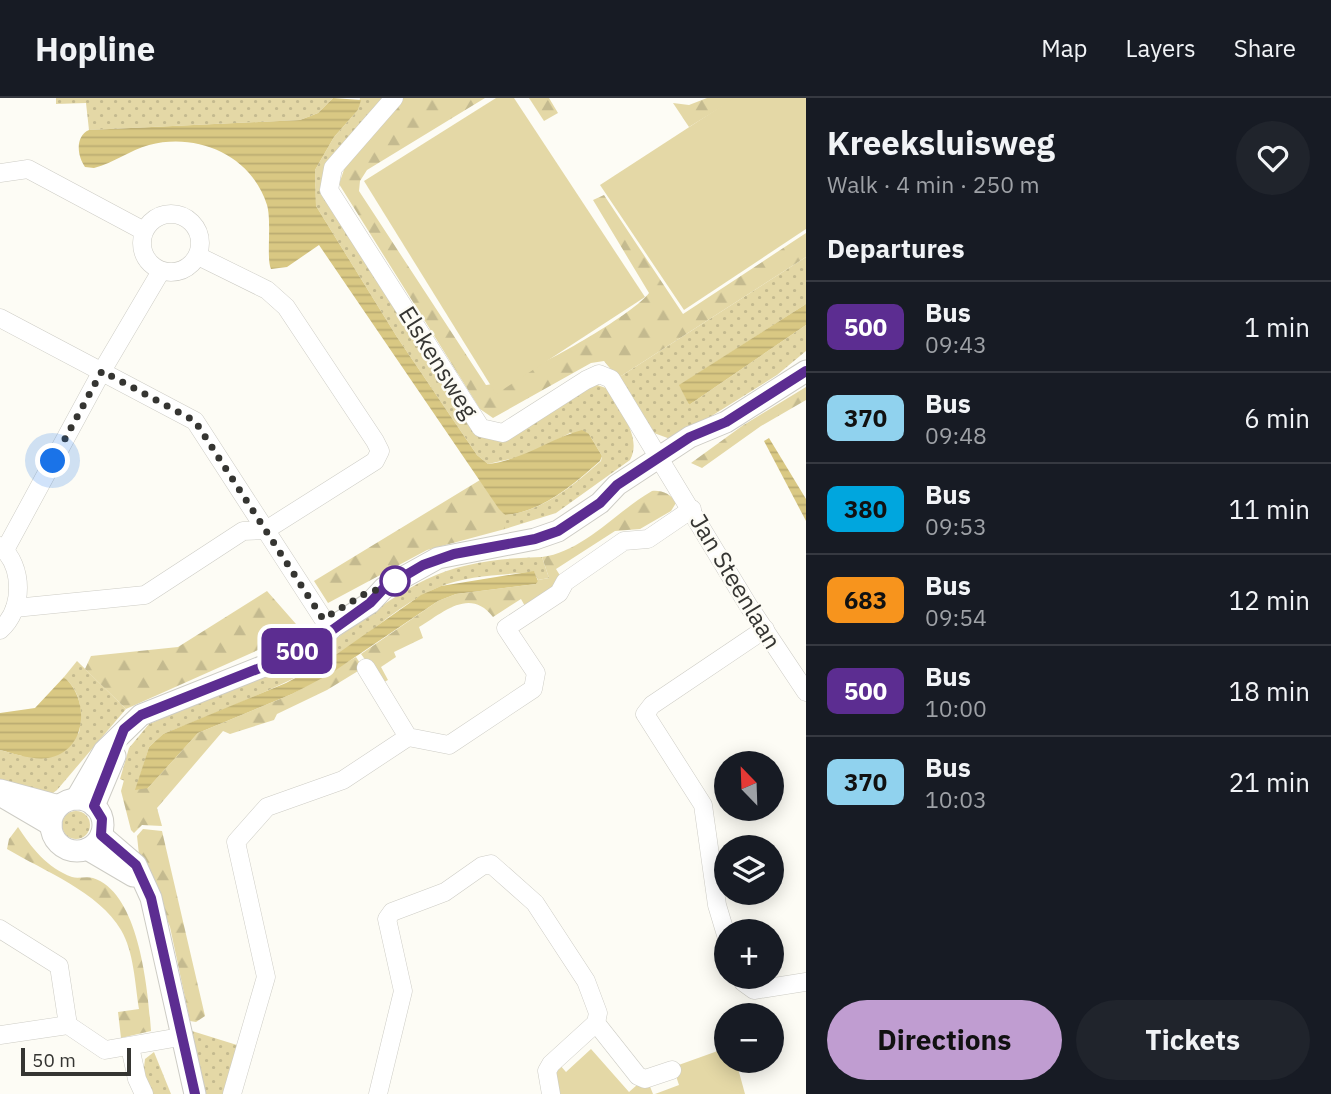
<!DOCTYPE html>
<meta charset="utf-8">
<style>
body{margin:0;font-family:"IBM Plex Sans",sans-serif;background:#20242c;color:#f1f3f6;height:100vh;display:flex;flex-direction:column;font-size:26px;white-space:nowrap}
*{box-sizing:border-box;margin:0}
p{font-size:23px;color:#9ea1a6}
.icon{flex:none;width:38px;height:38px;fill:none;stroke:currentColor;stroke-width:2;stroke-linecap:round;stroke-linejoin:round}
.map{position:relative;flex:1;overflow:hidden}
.sheet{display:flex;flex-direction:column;background:#171b24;width:525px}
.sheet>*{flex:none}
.badge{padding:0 14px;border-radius:10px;font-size:24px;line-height:46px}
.needle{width:46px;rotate:337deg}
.controls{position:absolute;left:714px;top:653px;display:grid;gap:14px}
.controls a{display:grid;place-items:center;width:70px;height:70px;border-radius:50%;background:#171b24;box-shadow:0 4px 18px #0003;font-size:35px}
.scale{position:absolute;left:21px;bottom:18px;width:110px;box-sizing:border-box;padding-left:7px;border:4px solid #353532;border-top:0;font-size:19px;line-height:24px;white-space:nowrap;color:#353532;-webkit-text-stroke:5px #fdfcf5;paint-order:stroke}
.you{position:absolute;width:35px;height:35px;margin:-18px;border:5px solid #fff;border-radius:50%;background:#1a73e8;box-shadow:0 0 0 10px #1a73e833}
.map>.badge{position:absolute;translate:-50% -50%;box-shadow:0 0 0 4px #fff}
h2{padding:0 21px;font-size:26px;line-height:63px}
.round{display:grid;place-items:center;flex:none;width:74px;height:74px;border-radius:37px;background:#20242c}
.summary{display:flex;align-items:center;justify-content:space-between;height:119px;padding:0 21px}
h1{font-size:33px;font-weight:700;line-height:52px}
.primary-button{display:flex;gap:14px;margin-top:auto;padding:14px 21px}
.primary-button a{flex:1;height:80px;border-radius:42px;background:#c09dd1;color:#111;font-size:28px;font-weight:700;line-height:80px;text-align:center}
.primary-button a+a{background:#20242c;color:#f1f3f6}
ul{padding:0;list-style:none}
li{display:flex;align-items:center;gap:21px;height:91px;padding:0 21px;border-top:2px solid #363941}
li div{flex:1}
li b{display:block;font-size:26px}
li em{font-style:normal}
li .badge{min-width:77px;font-weight:700;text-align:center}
header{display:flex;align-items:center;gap:42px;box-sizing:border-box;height:98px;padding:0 35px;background:#171b24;border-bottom:2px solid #363941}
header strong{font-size:33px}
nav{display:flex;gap:38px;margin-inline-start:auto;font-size:24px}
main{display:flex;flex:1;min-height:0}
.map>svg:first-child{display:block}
.grass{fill:url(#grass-dots)}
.forest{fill:url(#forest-firs)}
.green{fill:#e4d8a6}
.water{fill:url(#water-rules)}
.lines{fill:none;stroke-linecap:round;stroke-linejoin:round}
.minor-casing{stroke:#cdccc5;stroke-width:19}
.tertiary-casing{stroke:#cdccc5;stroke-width:23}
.minor{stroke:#fff;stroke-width:18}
.tertiary{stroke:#fff;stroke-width:21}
.line-casing{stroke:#fff;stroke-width:16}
.line{stroke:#5c2d91;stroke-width:10}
.walk{stroke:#353532;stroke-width:7;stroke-dasharray:0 12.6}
.stop-dot{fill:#fff;stroke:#5c2d91;stroke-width:3.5}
.labels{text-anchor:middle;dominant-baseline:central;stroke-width:5;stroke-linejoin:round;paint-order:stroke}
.street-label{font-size:24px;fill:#353532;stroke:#fdfcf5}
</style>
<header>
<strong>Hopline</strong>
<nav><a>Map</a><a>Layers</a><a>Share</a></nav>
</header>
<main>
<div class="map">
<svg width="806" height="996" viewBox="0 0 806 996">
<defs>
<pattern id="grass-dots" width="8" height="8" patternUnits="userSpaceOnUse" patternTransform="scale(1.75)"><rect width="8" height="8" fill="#e4d8a6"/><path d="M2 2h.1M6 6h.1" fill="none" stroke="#c4ba8f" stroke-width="1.8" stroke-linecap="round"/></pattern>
<pattern id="forest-firs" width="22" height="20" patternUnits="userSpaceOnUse" patternTransform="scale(1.75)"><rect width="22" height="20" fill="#e4d8a6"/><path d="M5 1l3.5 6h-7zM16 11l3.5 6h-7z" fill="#c4ba8f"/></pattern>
<pattern id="water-rules" width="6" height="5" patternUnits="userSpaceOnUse" patternTransform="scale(1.75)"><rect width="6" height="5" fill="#d9c883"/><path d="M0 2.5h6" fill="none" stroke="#bbac72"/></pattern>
</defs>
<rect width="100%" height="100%" fill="#fdfcf5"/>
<g class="grass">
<polygon points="56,0 333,0 318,15 300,22 89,32 86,5 56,6"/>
<path d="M360,0h23l-61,86 160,251 109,-52 15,5c12,20 37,49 24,72l-74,53 -51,16v-14c37,-3 69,-30 96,-54l1,-5 -13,-22 -19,-1 -43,22 -39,9 -11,-9 -80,-118 -81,-131 -1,-36 19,-33 24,-27z"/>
<polygon points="806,159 806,206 680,287 689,307 806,227 806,253 777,277 673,342 654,335 618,280"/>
<path d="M542,459l7,21 -11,2 -4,-8c-31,3 -66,3 -95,15 -42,17 -75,54 -115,76 -52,28 -107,49 -161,71l-14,13 -12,39 -17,-7 9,-31 20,-24 147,-63 1,3c45,-26 84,-63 130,-85 35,-17 76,-21 115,-22z"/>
<path d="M77,563l49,48 -69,81 -8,6 -49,-16v-30l22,6 57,-23c4,-22 2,-41 -15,-56z"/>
<circle cx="76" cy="727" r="14"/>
<polygon points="192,933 237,947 223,996 205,996"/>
<polygon points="154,954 171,996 151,996 143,978 145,961"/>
</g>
<g class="forest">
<path d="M402,0h83l-118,72 -7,11 -1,10 127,194c30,-3 145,-68 163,-92l-56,-93 11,-5 79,119 123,-81v24l-188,121 -14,-17 -13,2 -98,55 -13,-9 -141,-225 7,-20z"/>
<polygon points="529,0 549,0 558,15 544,23"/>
<polygon points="707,0 736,0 689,29 673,5 689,7"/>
<polygon points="806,289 806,302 761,328 702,370 691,365 742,328"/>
<polygon points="480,382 505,417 505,431 427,452 328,505 314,483"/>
<path d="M652,393c10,-1 19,3 24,12l-5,8 -31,18 -25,2 -59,38 5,8 -7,12 -28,19 -5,-9 -28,18c-23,-30 -49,-5 -74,10l4,11 -29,14 2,5 -15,10 7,13 -6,3 -21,-29 77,-53 18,-7 80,-10 2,-4 11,-2 -7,-21c41,-5 75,-46 110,-66z"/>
<polygon points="267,493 296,526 258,552 126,611 85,571 91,558 178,549"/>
<polygon points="356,559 363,570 327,592 277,616 274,622 230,636 223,633 157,710 162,728 142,727 134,735 131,732 121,693 124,682 148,690 198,635 292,596"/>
<path d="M18,729c13,20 29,41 54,50 6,2 14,-1 21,1 47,15 55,113 58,153l-30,7 -3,-26 21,-3c-4,-25 -5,-57 -18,-79 -22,-38 -77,-59 -114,-81l2,-10z"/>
<polygon points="143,731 162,733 205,918 196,924 190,923 170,829 156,793 140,766 137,738"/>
</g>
<g class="green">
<polygon points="496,0 514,0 645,199 496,296 364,83"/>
<polygon points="734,0 806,0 806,131 684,212 600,87"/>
<polygon points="726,950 726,962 736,963 745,996 655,996 679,987 673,969"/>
<polygon points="591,951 629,994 637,987 642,989 649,986 653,996 557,996 556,969 559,966 566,974"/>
</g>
<g class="water">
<path d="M333,0l28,2 -3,10 -24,27 -19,33 1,36 81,131 80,118 11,9c35,-4 61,-25 94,-34l7,4 13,22 -2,5c-27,24 -58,51 -95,54l-6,-6 -180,-264 -32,22 -16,2c-5,-10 1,-47 -4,-64 -15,-49 -69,-73 -118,-60 -19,5 -35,18 -55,23l-9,-1c-8,-11 -10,-31 4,-37l211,-10 18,-7z"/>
<polygon points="806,206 806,227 689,307 679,287"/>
<polygon points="769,340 806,401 806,423 764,343"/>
<polygon points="534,473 538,483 536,486 456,496 438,503 330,576 292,596 198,635 148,690 135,692 149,649 163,636 286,585 327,563 421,497 441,488"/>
<path d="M64,579c26,22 24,74 -16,81 -16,2 -33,-4 -48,-8v-37l35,-5z"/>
</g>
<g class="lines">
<g class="minor-casing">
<g id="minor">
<polyline points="394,0 333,70 329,92 481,330 503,335 586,282 599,276 611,281 748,507 806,594"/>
<polyline points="0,75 28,71 144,133"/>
<circle cx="171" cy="145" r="29"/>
<polyline points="0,220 195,323 331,533"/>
<path d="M0,448c24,20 24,63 0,84"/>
<polyline points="5,452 102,273 161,173"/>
<polyline points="15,510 145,497 243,433 266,432 375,363 380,353 375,343 286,209 267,192 198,158"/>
<polyline points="366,570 408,639 449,647 533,591 536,575 506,530 559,495 565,484 624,443 648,441 692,411"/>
<polyline points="0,831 59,868 68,927"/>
<polyline points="726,837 717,807 703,707 645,616 652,607 765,531"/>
<polyline points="741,878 743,884 754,892 806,884"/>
<polyline points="596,925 638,978 645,981 672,972"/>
<polyline points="0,937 68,927 105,952 180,939"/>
<polyline points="130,949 137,981 144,996"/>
<polyline points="232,996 266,879 236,744 267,709 343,682 408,639"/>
<polyline points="378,996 403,893 387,821 392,814 445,794 482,768 491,766 535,805 586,883 598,915 596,925 551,966 547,973 551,996"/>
</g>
</g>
<g class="tertiary-casing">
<g id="tertiary">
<polyline points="0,692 59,708"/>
<polyline points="5,700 51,727"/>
<polyline points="76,701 104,653 141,617 284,560 370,505 384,490 438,460 535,441 558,433 600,405 617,387 690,339 726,324 806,273"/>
<circle cx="77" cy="727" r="26"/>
<polyline points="94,708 115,658"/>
<polyline points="101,737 136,767 151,800 195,996"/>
<polyline points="87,751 133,778"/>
</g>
</g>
<use href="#minor" class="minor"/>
<use href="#tertiary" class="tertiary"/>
</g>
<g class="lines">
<g class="line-casing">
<polyline id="line" points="195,996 151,800 136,767 101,737 102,721 94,708 124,631 141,617 285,560 331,533 370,505 384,490 423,467 454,456 535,441 558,433 600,405 617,387 690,339 726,324 806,273"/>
</g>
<use href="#line" class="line"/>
<polyline class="walk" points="53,363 102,273 195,323 323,521 368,494 384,490 404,478 395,483"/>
</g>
<circle class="stop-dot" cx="395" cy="483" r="14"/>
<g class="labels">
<g class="street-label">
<text transform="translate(439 264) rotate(58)">Elskensweg</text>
<text transform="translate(736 483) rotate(59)">Jan Steenlaan</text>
</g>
</g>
</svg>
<div class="controls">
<a><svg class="needle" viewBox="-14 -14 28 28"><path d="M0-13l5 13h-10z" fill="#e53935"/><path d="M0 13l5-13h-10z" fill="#9ea1a6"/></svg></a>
<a><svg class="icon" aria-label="layers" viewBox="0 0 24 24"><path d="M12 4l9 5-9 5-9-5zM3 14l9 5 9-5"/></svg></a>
<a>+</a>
<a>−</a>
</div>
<div class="scale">50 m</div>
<div class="you" style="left:53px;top:363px"></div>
<b class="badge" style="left:297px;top:553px;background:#5c2d91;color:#fff">500</b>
</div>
<section class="sheet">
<div class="summary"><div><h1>Kreeksluisweg</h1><p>Walk · 4 min · 250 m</p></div><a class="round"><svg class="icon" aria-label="heart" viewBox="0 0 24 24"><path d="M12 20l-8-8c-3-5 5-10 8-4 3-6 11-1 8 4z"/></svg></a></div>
<h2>Departures</h2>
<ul>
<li><span class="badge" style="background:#5c2d91;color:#fff">500</span><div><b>Bus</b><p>09:43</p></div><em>1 min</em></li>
<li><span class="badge" style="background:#90d2ee;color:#111">370</span><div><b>Bus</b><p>09:48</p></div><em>6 min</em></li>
<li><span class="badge" style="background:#00a6de;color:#111">380</span><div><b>Bus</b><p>09:53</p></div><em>11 min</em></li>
<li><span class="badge" style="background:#f7941d;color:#111">683</span><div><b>Bus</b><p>09:54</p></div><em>12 min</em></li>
<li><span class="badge" style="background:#5c2d91;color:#fff">500</span><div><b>Bus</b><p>10:00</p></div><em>18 min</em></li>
<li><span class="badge" style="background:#90d2ee;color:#111">370</span><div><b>Bus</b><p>10:03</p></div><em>21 min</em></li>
</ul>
<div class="primary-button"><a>Directions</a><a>Tickets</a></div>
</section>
</main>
